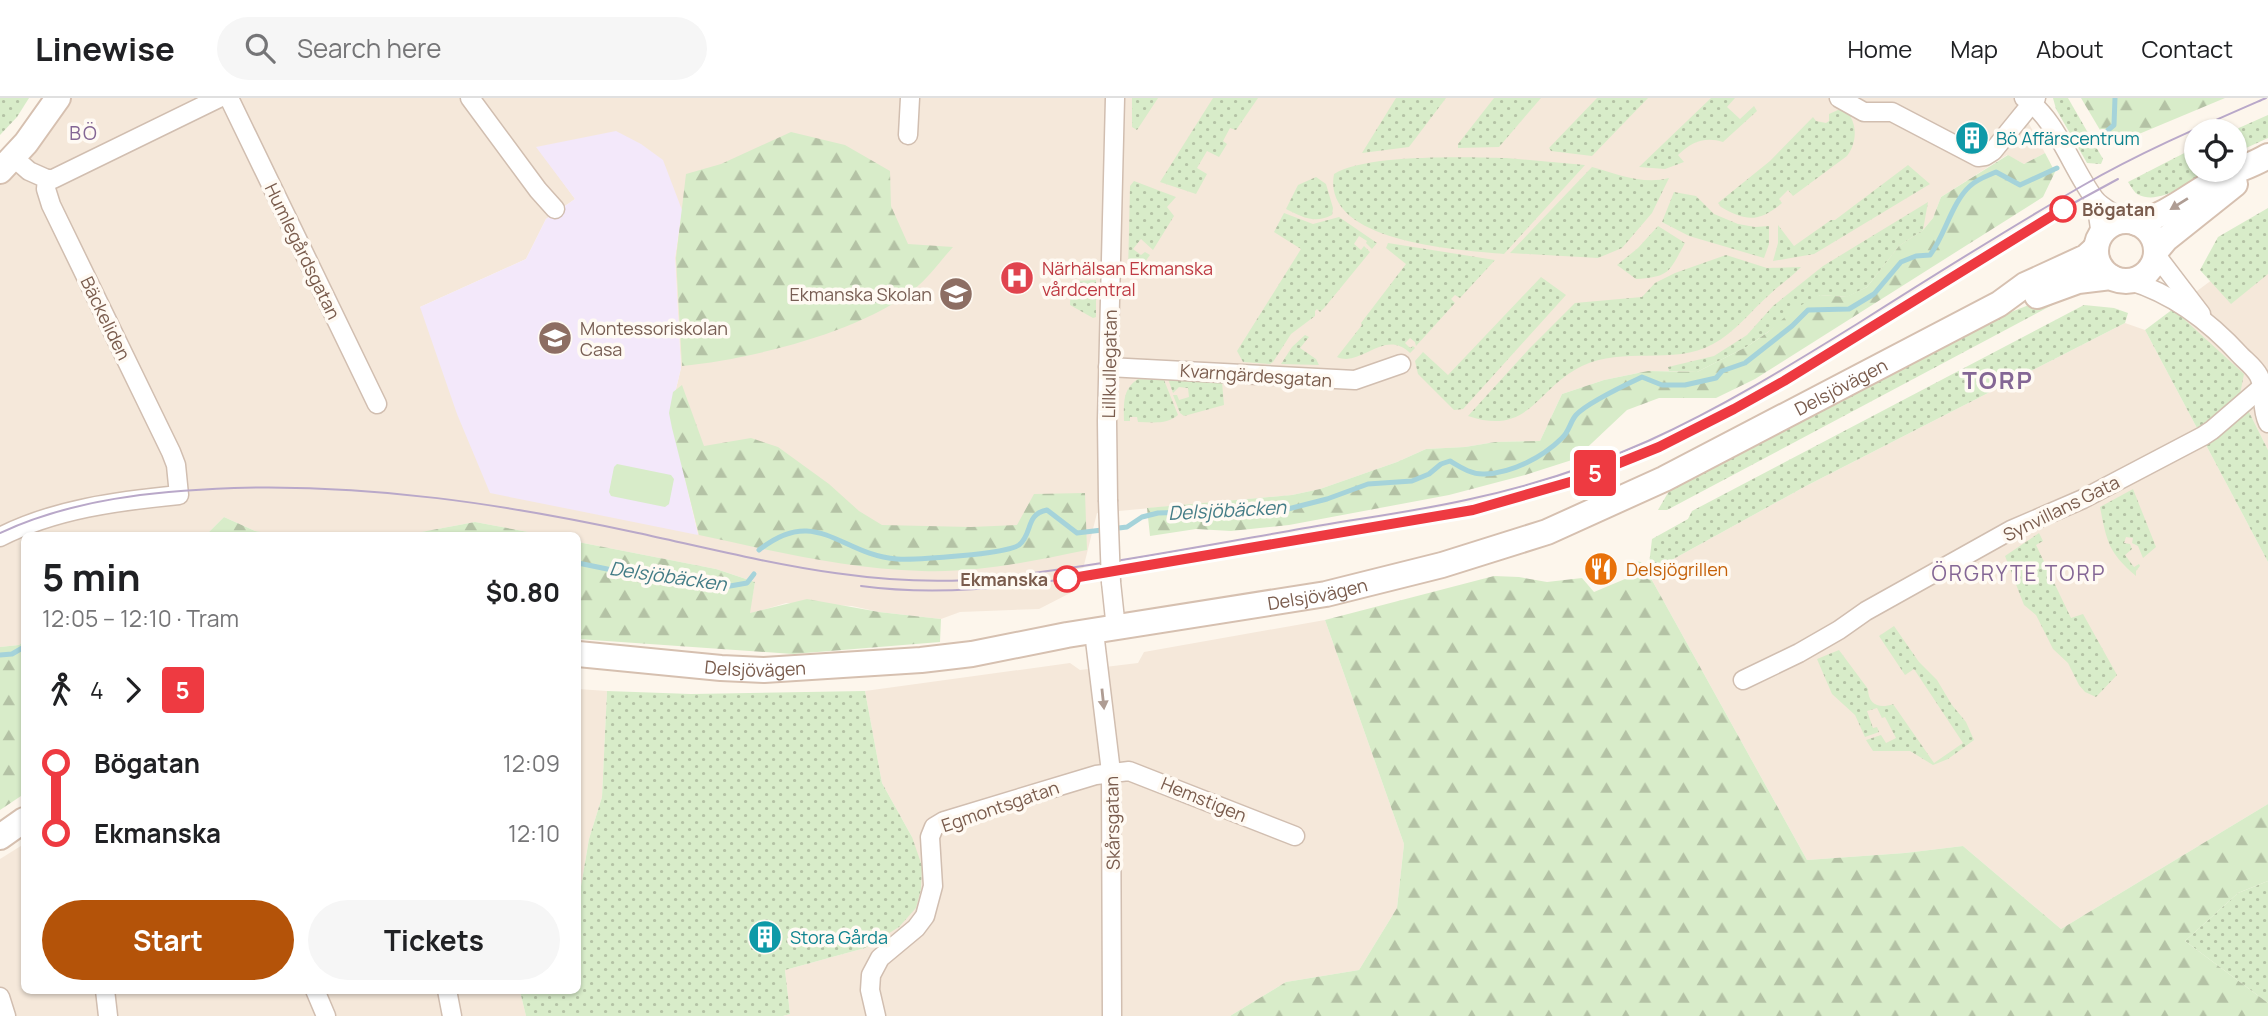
<!DOCTYPE html>
<meta charset="utf-8">
<style>
body{margin:0;font-family:Manrope,sans-serif;background:#f6f6f6;color:#202124;height:100vh;display:flex;flex-direction:column;font-size:26px;white-space:nowrap}
*{box-sizing:border-box;margin:0}
p{font-size:23px;color:#757577}
.icon{flex:none;width:38px;height:38px;fill:none;stroke:currentColor;stroke-width:2;stroke-linecap:round;stroke-linejoin:round}
.map{position:relative;flex:1;overflow:hidden}
.drawer{position:absolute;left:21px;top:434px;width:560px;height:462px;display:flex;flex-direction:column;background:#fff;border-radius:10px;box-shadow:0 2px 5px #0004}
.drawer>*{flex:none}
.badge{padding:0 14px;border-radius:5px;font-size:24px;line-height:46px}
.buttons{position:absolute;left:2184px;top:21px;display:grid;gap:14px}
.buttons a{display:grid;place-items:center;width:63px;height:63px;border-radius:50%;background:#fff;box-shadow:0 2px 5px #0004;font-size:35px}
.map>.badge{position:absolute;translate:-50% -50%;box-shadow:0 0 0 4px #fff}
.legs{display:flex;align-items:center;gap:10px;height:77px;padding:0 21px;font-size:23px}
.legs p{margin-inline-start:auto}
.overview{display:flex;align-items:center;justify-content:space-between;height:119px;padding:0 21px}
h1{font-size:38px;font-weight:700;line-height:52px}
.action{display:flex;gap:14px;margin-top:auto;padding:14px 21px}
.action a{flex:1;height:80px;border-radius:42px;background:#b45309;color:#fff;font-size:28px;font-weight:700;line-height:80px;text-align:center}
.action a+a{background:#f6f6f6;color:#202124}
ul{padding:0 21px;list-style:none}
li{display:flex;align-items:center;gap:24px;height:70px;font-size:26px}
li i{display:grid;place-items:center;width:10px;height:100%;margin:0 9px;background:currentColor}
li i::after{content:'';width:18px;height:18px;margin:-9px;border:5px solid;border-radius:50%;background:#fff}
li p{margin-inline-start:auto}
li:first-child i{background:linear-gradient(#0000 50%,currentColor 0)}
li:last-child i{background:linear-gradient(currentColor 50%,#0000 0)}
header{display:flex;align-items:center;gap:42px;box-sizing:border-box;height:98px;padding:0 35px;background:#fff;border-bottom:2px solid #e0e0e0}
header strong{font-size:33px}
nav{display:flex;gap:38px;margin-inline-start:auto;font-size:24px}
.search{width:490px;height:63px;background:#f6f6f6;display:flex;align-items:center;gap:18px;box-sizing:border-box;padding:0 24px;border-radius:38px;color:#757577;font-size:26px}
.map>svg:first-child{display:block}
.residential{fill:#f5e8da;fill-rule:evenodd}
.education{fill:#f3e8fa}
.grass{fill:url(#grass-dots)}
.forest{fill:url(#forest-firs)}
.pitch{fill:#d8ecc9}
.lines{fill:none;stroke-linecap:round;stroke-linejoin:round}
.stream{stroke:#a5d3da;stroke-width:5}
.street-casing{stroke:#d1beb0;stroke-width:21}
.secondary-casing{stroke:#d6c0b0;stroke-width:28}
.street{stroke:#fff;stroke-width:18}
.secondary{stroke:#fff;stroke-width:24}
.tram{stroke:#b9a8c9;stroke-width:2}
.street-bridge-casing{stroke:#d1beb0;stroke-width:21;stroke-linecap:butt}
.street-bridge{stroke:#fff;stroke-width:18}
.oneway{fill:#af9d94}
.line-1-casing{stroke:#fff;stroke-width:16}
.line-1{stroke:#ee3a41;stroke-width:10}
.stop-1-dot{fill:#fff;stroke:#ee3a41;stroke-width:3.5}
.labels{text-anchor:middle;dominant-baseline:central;stroke-width:7;stroke-linejoin:round;paint-order:stroke}
.culture-label{font-size:18px;fill:#0d838f;stroke:#fffaf3;text-anchor:start}
.stop-label{font-size:18px;font-weight:bold;fill:#7a5c4d;stroke:#fffaf3;text-anchor:start}
.street-label{font-size:18px;fill:#7a5c4d;stroke:#fffaf3}
.health-label{font-size:18px;fill:#be3a42;stroke:#fffaf3;text-anchor:start}
.education-label{font-size:18px;fill:#785e54;stroke:#fffaf3;text-anchor:end}
.food-label{font-size:18px;fill:#c56008;stroke:#fffaf3;text-anchor:start}
.neighbourhood-label{font-size:19px;letter-spacing:2px;fill:#846695;stroke:#fffaf3}
.water-label{font-size:19px;font-style:italic;fill:#437c86;stroke:#fffaf3}
.quarter-label{font-size:21px;letter-spacing:2px;fill:#846695;stroke:#fffaf3}
.district-label{font-size:24px;font-weight:bold;letter-spacing:2px;fill:#846695;stroke:#fffaf3}
</style>
<header>
<strong>Linewise</strong>
<div class="search"><svg class="icon" aria-label="search" viewBox="0 0 24 24"><circle cx="10" cy="10" r="6"/><path d="M15 15l6 6"/></svg>Search here</div>
<nav><a>Home</a><a>Map</a><a>About</a><a>Contact</a></nav>
</header>
<div class="map">
<svg width="2268" height="918" viewBox="0 0 2268 918">
<defs>
<pattern id="grass-dots" width="8" height="8" patternUnits="userSpaceOnUse" patternTransform="scale(1.75)"><rect width="8" height="8" fill="#d8ecc9"/><path d="M2 2h.1M6 6h.1" fill="none" stroke="#b4c2a5" stroke-width="1.8" stroke-linecap="round"/></pattern>
<pattern id="forest-firs" width="22" height="20" patternUnits="userSpaceOnUse" patternTransform="scale(1.75)"><rect width="22" height="20" fill="#d8ecc9"/><path d="M5 1l3.5 6h-7zM16 11l3.5 6h-7z" fill="#b4c2a5"/></pattern>
</defs>
<rect width="100%" height="100%" fill="#fdf6ec"/>
<g class="residential">
<path d="M66,0h1981l-19,24 17,31 -21,11 -17,-9 -66,42 -8,21 -10,12 -41,41 -35,26 -27,-2 -52,37 -71,40 -49,-1 -44,9 -42,14 -22,47 -45,1 -30,5 -39,2 -29,13 -77,27 -28,6 -195,18 -19,76 -39,20 -79,3 -19,7 -62,-7 -27,-6 -66,-3 -37,11 6,-32 -39,-13 -138,-27v-6l-34,-1 -69,-13 -70,13h-127l-23,-4 -31,-14 -18,18 -182,1v105l-5,4 -19,2v-470zM537,49l145,63 -7,48 6,110 -11,46 28,120 -278,-227 106,-48 20,-40 29,-20z"/>
<polygon points="2268,140 2268,352 2240,296 2173,211"/>
<polygon points="2125,225 2145,232 2268,464 2268,706 2061,831 1963,748 1905,755 1807,762 1648,475 1806,388"/>
<polygon points="1325,522 1404,746 1397,810 1359,872 1286,884 1230,918 783,918 790,916 785,872 865,850 912,739 882,685 865,593 1070,565 1080,572 1138,565 1144,554"/>
<polygon points="578,591 607,593 602,699 589,741 578,806"/>
<polygon points="24,746 24,892 520,893 526,918 0,918 0,761"/>
</g>
<polygon class="education" points="616,33 641,46 663,62 682,112 675,160 681,270 670,316 698,437 490,395 457,316 420,209 526,161 546,121 575,101 536,49"/>
<g class="grass">
<polygon points="0,0 29,0 17,19 0,37"/>
<polygon points="1132,0 1158,0 1137,32 1132,29"/>
<polygon points="1213,0 1258,0 1236,32 1230,30 1223,43 1227,46 1219,59 1207,53 1197,70 1207,76 1196,96 1160,84"/>
<polygon points="1396,0 1446,0 1409,49 1362,55"/>
<polygon points="1494,0 1541,0 1499,49 1458,50 1458,46"/>
<polygon points="1597,0 1648,0 1592,58 1551,53 1549,50"/>
<path d="M1711,0h24l-8,9 13,12 14,-13 3,5 -34,31c-18,-6 -32,0 -45,13l6,7 -19,7 -26,-2z"/>
<polygon points="2053,0 2068,0 2103,61 2101,66 2087,65 2056,11"/>
<path d="M1838,12l8,1c12,12 11,32 1,45l-54,40 -5,-6 -9,9 3,4c-23,19 -35,19 -61,4l-3,-4 52,-42 43,-44 3,4 10,2 3,-2v-7z"/>
<polygon points="2268,17 2268,40 2235,55 2235,33 2232,33"/>
<path d="M2196,49v23h12c-16,11 -48,35 -69,25 -5,-2 -8,-9 -11,-13z"/>
<path d="M1506,60l79,7 -81,89c-44,-4 -183,-11 -170,-80 31,-20 132,-17 172,-16z"/>
<polygon points="1908,67 1930,86 1814,156 1773,163 1778,145 1778,127 1794,148 1831,122 1835,122"/>
<path d="M1592,69c24,7 52,18 77,11l-17,35 -30,35 -24,10 -88,-5z"/>
<path d="M1316,79l10,7 7,24 -1,7c-18,9 -30,2 -46,-6l12,-24z"/>
<polygon points="1134,83 1176,99 1167,109 1174,118 1153,152 1141,141 1133,151 1141,157 1145,154 1150,157 1136,176 1131,178 1128,176 1130,88"/>
<polygon points="1674,94 1696,98 1714,116 1738,126 1755,129 1769,128 1769,146 1764,160 1689,138 1662,124"/>
<polygon points="1928,104 1923,132 1899,148 1867,189 1847,199 1820,197 1748,248 1697,274 1669,273 1668,269 1714,258 1747,237 1773,208 1823,168"/>
<polygon points="2268,110 2268,176 2231,206 2200,172 2218,139"/>
<polygon points="1284,115 1313,126 1339,119 1377,145 1372,151 1366,145 1367,143 1359,138 1354,146 1361,152 1364,148 1370,154 1325,209 1320,214 1317,211 1315,213 1315,218 1291,236 1273,264 1270,266 1243,264 1237,253 1301,151 1274,134"/>
<path d="M1658,128l27,17c-16,29 -15,34 -49,36l-19,-14 21,-17z"/>
<path d="M1388,145l107,17 -35,38 -5,-3 -4,4 4,4 -39,43 -1,-4 -5,-4 -5,5 5,5 3,-2 2,2 -5,5c-26,-25 -49,15 -73,4l25,-32 -1,-2 45,-59 -20,-16z"/>
<path d="M1726,157l41,13 34,-1c-10,11 -22,18 -32,28 -18,16 -35,38 -56,49 -40,22 -90,2 -131,22 -46,22 -52,71 -114,50l61,-67 46,-46 67,-6 13,-14 20,-10z"/>
<polygon points="1541,179 1566,197 1463,311 1454,312 1418,276 1415,263 1423,254 1448,277"/>
<polygon points="1096,182 1096,219 1093,220 1070,207 1071,185 1072,183"/>
<polygon points="2075,195 1667,412 1658,412 1669,393 1676,388 2006,216 2052,198"/>
<polygon points="2084,207 2114,210 2128,215 2125,225 1806,388 1648,475 1652,441 1688,421 1692,413"/>
<polygon points="2173,211 2244,276 2240,296 2268,352 2268,464 2145,232"/>
<polygon points="1305,237 1309,239 1300,250 1316,261 1319,267 1281,266 1292,249"/>
<path d="M1138,281l26,1 14,35c-11,10 -26,7 -40,7l-1,-5h-7v4h-6c0,-17 -2,-32 14,-42z"/>
<polygon points="1168,281 1222,284 1224,307 1184,318 1180,315 1173,297 1177,297 1179,302 1189,299 1188,290 1179,289 1173,295"/>
<path d="M2133,391l23,58 -13,11 -5,-12 -6,-3 1,-5 -7,-1 -2,6 6,1 2,5 -7,6 9,12 5,-3 1,2 -4,5v5c-28,-24 -29,-34 -36,-69z"/>
<polygon points="2039,435 2043,443 2036,447 2071,520 2083,516 2117,577 2096,599 2085,594 2079,587 2068,565 2053,551 2036,517 2024,507 2005,458"/>
<path d="M1894,528l25,36 18,18 15,25 14,17 8,18 -26,19 -15,6 -23,-14h-37l-7,-11 15,-5 5,8 10,-5 -11,-21 -3,1 -5,-10 -10,3 6,17 4,-1 2,5 -14,5 -10,-22 -23,-21 -15,-35 22,-9 29,39c0,16 12,20 25,15l41,59 29,-20 -49,-74 -9,6 -26,-39z"/>
<polygon points="607,593 691,596 865,593 882,685 912,739 922,768 921,791 916,810 899,829 865,850 785,872 790,916 783,918 526,918 520,893 578,892 578,806 589,741 602,699"/>
<polygon points="2268,783 2268,905 2185,843 2238,795"/>
</g>
<g class="forest">
<polygon points="2081,0 2225,0 2115,46 2100,32"/>
<path d="M791,34l54,13 45,26 1,35 17,38 45,3c-13,14 -25,32 -40,43 -55,43 -162,69 -231,76l-6,-108 10,-84 35,-10z"/>
<polygon points="2045,55 2055,74 2043,99 1755,281 1716,300 1659,300 1627,312 1575,361 1525,377 1449,397 1289,427 1231,433 1196,431 1150,438 1147,410 1292,397 1320,391 1397,364 1426,351 1465,349 1495,344 1540,343 1562,296 1604,282 1648,273 1697,274 1748,248 1768,234 1794,211 1820,197 1846,199 1867,189 1899,148 1923,132 1933,120 1941,99 2008,57 2024,66"/>
<path d="M682,287l22,61 47,-8 27,9 51,37 30,27 23,14 89,2 46,-2 17,-31 51,-1 2,57c-54,11 -109,23 -165,21 -76,-2 -149,-20 -223,-36l-27,-107 -3,-15 4,-21z"/>
<polygon points="224,419 255,433 278,437 206,437"/>
<polygon points="475,424 544,437 405,437"/>
<polygon points="578,444 716,471 755,484 750,515 807,501 879,514 941,521 940,544 793,556 578,541"/>
<polygon points="1628,462 1641,464 1648,475 1807,762 1905,755 1963,748 2061,831 2268,706 2268,783 2238,795 2185,843 2268,905 2268,918 1230,918 1286,884 1359,872 1397,810 1404,746 1325,522 1494,478 1519,479 1547,484 1582,480 1594,494 1625,481 1624,468"/>
<polygon points="24,543 24,696 0,712 0,549 19,547"/>
</g>
<polygon class="pitch" points="617,366 671,377 674,381 669,406 665,409 611,398 609,394 614,369"/>
<g class="lines">
<g class="stream">
<polyline points="2099,40 2114,27 2115,0"/>
<path d="M759,452c58,-46 81,5 138,9 19,1 109,-5 122,-14 14,-11 6,-31 28,-35l30,23 50,-6 15,-10 16,-4 130,-4 39,-10 41,-15 44,-3 17,-7 12,-10 9,-3c10,6 22,14 35,13 27,-1 58,-17 77,-36 7,-6 8,-16 14,-23 11,-12 49,-30 66,-38l20,8h23l31,-7 6,-7 23,-8 47,-37 16,-16 41,-1 25,-15 27,-32 15,-6 14,-1c15,-20 22,-53 40,-69 7,-7 17,-10 26,-14l24,13 37,-17"/>
<polyline points="578,465 612,472 669,477 730,488 747,485 754,476"/>
<polyline points="0,557 12,556 24,549"/>
</g>
<g class="street-casing">
<g id="street">
<polyline points="229,0 377,306"/>
<polyline points="470,0 538,92 555,111"/>
<polyline points="1839,0 1864,14 1892,14 1978,59 1985,58 1993,53 2036,0"/>
<path d="M2024,0c31,18 48,71 70,100 6,9 22,16 31,23"/>
<polyline points="908,37 910,0"/>
<polyline points="47,81 53,81 219,0"/>
<polyline points="2096,104 2101,137"/>
<polyline points="2156,157 2201,216"/>
<path d="M2130,183c43,13 81,42 111,75 6,6 14,12 18,20 7,15 1,30 9,47"/>
<polyline points="1108,269 1355,282 1401,266"/>
<polyline points="1108,402 1107,323 1115,0"/>
<path d="M0,439c55,-28 118,-36 179,-42l-3,-30 -5,-13 -120,-247 -5,-16 1,-10 -18,-8 -16,-14"/>
<polyline points="1111,484 1116,531"/>
<polyline points="1094,534 1111,674 1112,918"/>
<polyline points="1743,582 1799,555 1839,532 1866,513 2011,432 2083,401 2203,338 2212,332 2262,289"/>
<polyline points="105,892 108,918"/>
<polyline points="315,892 326,918"/>
<polyline points="447,892 452,918"/>
<polyline points="0,899 6,918"/>
<polyline points="876,918 870,892 871,877 880,860 916,830 925,818 933,788 930,739 934,729 944,723 1096,677 1129,673 1295,738"/>
</g>
</g>
<g class="secondary-casing">
<g id="secondary">
<polyline points="0,73 26,45 58,0"/>
<circle cx="2126" cy="153" r="30"/>
<path d="M2136,125c33,-8 57,-31 87,-46 15,-8 30,-12 45,-21"/>
<polyline points="2156,153 2166,141 2235,86"/>
<polyline points="2037,198 2078,183 2111,179"/>
<path id="s1" d="M578,556l143,14 43,2 157,-10 51,-6 95,-19 259,-41 116,-29 105,-33 117,-53 335,-175 26,-19 61,-28 10,-9"/>
<polyline points="0,739 24,722"/>
</g>
</g>
<use href="#street" class="street"/>
<use href="#secondary" class="secondary"/>
<g class="tram">
<polyline points="2072,106 2118,81"/>
<polyline points="1749,303 1917,201"/>
<path d="M1432,419c75,-13 147,-36 217,-66"/>
<path d="M0,435c73,-34 154,-42 234,-45 137,-4 270,16 404,45 115,25 235,58 355,45 99,-11 197,-30 296,-47 59,-11 118,-18 177,-31 62,-13 124,-33 182,-59 73,-33 141,-75 209,-117 74,-47 149,-94 225,-138 59,-34 122,-61 184,-88"/>
<polyline points="1156,466 1287,443"/>
<path d="M861,488c75,10 148,2 223,-10"/>
</g>
<g class="street-bridge-casing">
<polyline id="street-bridge" points="1108,402 1111,484"/>
</g>
<use href="#street-bridge" class="street-bridge"/>
</g>
<defs><path id="oneway-solid" d="M-6-.8H1V-3.2L6.5 0L1 3.2V.8H-6Z" transform="scale(1.75)"/></defs>
<g class="oneway">
<use href="#oneway-solid" transform="translate(2179 106) rotate(148)"/>
<use href="#oneway-solid" transform="translate(1103 601) rotate(84)"/>
</g>
<g class="lines">
<g class="line-1-casing">
<polyline id="line-1" points="1067,481 1473,412 1577,382 1659,349 1734,311 1784,283 2063,111"/>
</g>
<use href="#line-1" class="line-1"/>
</g>
<defs>
<g id="building-disc" transform="scale(1.75)"><circle r="9.5" fill="#0f9aa8" stroke="#fffaf3"/><path d="M-4-6H4V6H1V3H-1V6H-4ZM-2.5-4.3h1.7v1.8h-1.7ZM.8-4.3h1.7v1.8H.8ZM-2.5-1h1.7V.8h-1.7ZM.8-1h1.7V.8H.8Z" fill="#fff"/></g>
<g id="hospital-disc" transform="scale(1.75)"><circle r="9.5" fill="#e0444e" stroke="#fffaf3"/><path d="M-5-5h3v3.5h4V-5h3V5h-3V1.5h-4V5h-3Z" fill="#fff"/></g>
<g id="school-disc" transform="scale(1.75)"><circle r="9.5" fill="#8d6e63" stroke="#fffaf3"/><path d="M0-5L7-2L0 1L-7-2ZM-4 1L0 2.5L4 1V4Q0 6-4 4Z" fill="#fff"/></g>
<g id="restaurant-disc" transform="scale(1.75)"><circle r="9.5" fill="#e8710a" stroke="#fffaf3"/><path d="M-5-6h1v4h1v-4h1v4h1v-4h1v5L-1.5 .5V6h-2V.5L-5-1ZM5-6V6H3V1.5H1.5Q1.5-4 5-6Z" fill="#fff"/></g>
</defs>
<g fill-rule="evenodd">
<use href="#building-disc" x="1972" y="40"/>
<use href="#hospital-disc" x="1017" y="180"/>
<use href="#school-disc" x="956" y="196"/>
<use href="#school-disc" x="555" y="240"/>
<use href="#restaurant-disc" x="1601" y="471"/>
<use href="#building-disc" x="765" y="839"/>
</g>
<g class="stop-1-dot">
<circle cx="2063" cy="111" r="12"/>
<circle cx="1067" cy="481" r="12"/>
</g>
<g class="labels">
<g class="culture-label">
<text x="1996" y="40">Bö Affärscentrum</text>
<text x="790" y="839">Stora Gårda</text>
</g>
<g class="stop-label">
<text x="2082" y="111">Bögatan</text>
<text x="1048" y="481" text-anchor="end">Ekmanska</text>
</g>
<g class="street-label">
<text transform="translate(303 153) rotate(64)">Humlegårdsgatan</text>
<text transform="translate(106 220) rotate(64)">Bäckeliden</text>
<text transform="translate(1109 266) rotate(-89)">Lillkullegatan</text>
<text transform="translate(1256 277) rotate(4)">Kvarngärdesgatan</text>
<text stroke="none"><textPath href="#s1" startOffset="1312">Delsjövägen</textPath></text>
<text transform="translate(2061 410) rotate(-26)">Synvillans Gata</text>
<text stroke="none"><textPath href="#s1" startOffset="746">Delsjövägen</textPath></text>
<text stroke="none"><textPath href="#s1" startOffset="178">Delsjövägen</textPath></text>
<text transform="translate(1204 701) rotate(22)">Hemstigen</text>
<text transform="translate(1000 708) rotate(-19)">Egmontsgatan</text>
<text transform="translate(1112 725) rotate(-91)">Skårsgatan</text>
</g>
<g class="health-label">
<text x="1042" y="170">Närhälsan Ekmanska<tspan x="1042" dy="21">vårdcentral</tspan></text>
</g>
<g class="education-label">
<text x="932" y="196">Ekmanska Skolan</text>
<text x="580" y="230" text-anchor="start">Montessoriskolan<tspan x="580" dy="21">Casa</tspan></text>
</g>
<g class="food-label">
<text x="1626" y="471">Delsjögrillen</text>
</g>
<g class="neighbourhood-label">
<text x="84" y="35">BÖ</text>
</g>
<g class="water-label">
<text transform="translate(1227 412) rotate(-3)">Delsjöbäcken</text>
<text transform="translate(668 478) rotate(8)">Delsjöbäcken</text>
</g>
<g class="quarter-label">
<text x="2019" y="475">ÖRGRYTE TORP</text>
</g>
<g class="district-label">
<text x="1998" y="281">TORP</text>
</g>
</g>
</svg>
<div class="buttons">
<a><svg class="icon" aria-label="locate" viewBox="0 0 24 24"><circle cx="12" cy="12" r="6"/><path d="M12 2v4M12 18v4M2 12h4M18 12h4"/></svg></a>
</div>
<b class="badge" style="left:1595px;top:375px;background:#ee3a41;color:#fff">5</b>
<section class="drawer">
<div class="overview"><div><h1>5 min</h1><p>12:05 – 12:10 · Tram</p></div><b>$0.80</b></div>
<div class="legs"><svg class="icon" aria-label="walk" viewBox="0 0 24 24"><circle cx="13" cy="4" r="2"/><path d="M13 8l-2 6 4 7M11 14l-3 7M7 12l3-4h3l4 4"/></svg>4<svg class="icon" aria-label="forward" viewBox="0 0 24 24"><path d="M9 5l7 7-7 7"/></svg><b class="badge" style="background:#ee3a41;color:#fff">5</b></div>
<ul>
<li><i style="color:#ee3a41"></i><b>Bögatan</b><p>12:09</p></li>
<li><i style="color:#ee3a41"></i><b>Ekmanska</b><p>12:10</p></li>
</ul>
<div class="action"><a>Start</a><a>Tickets</a></div>
</section>
</div>
